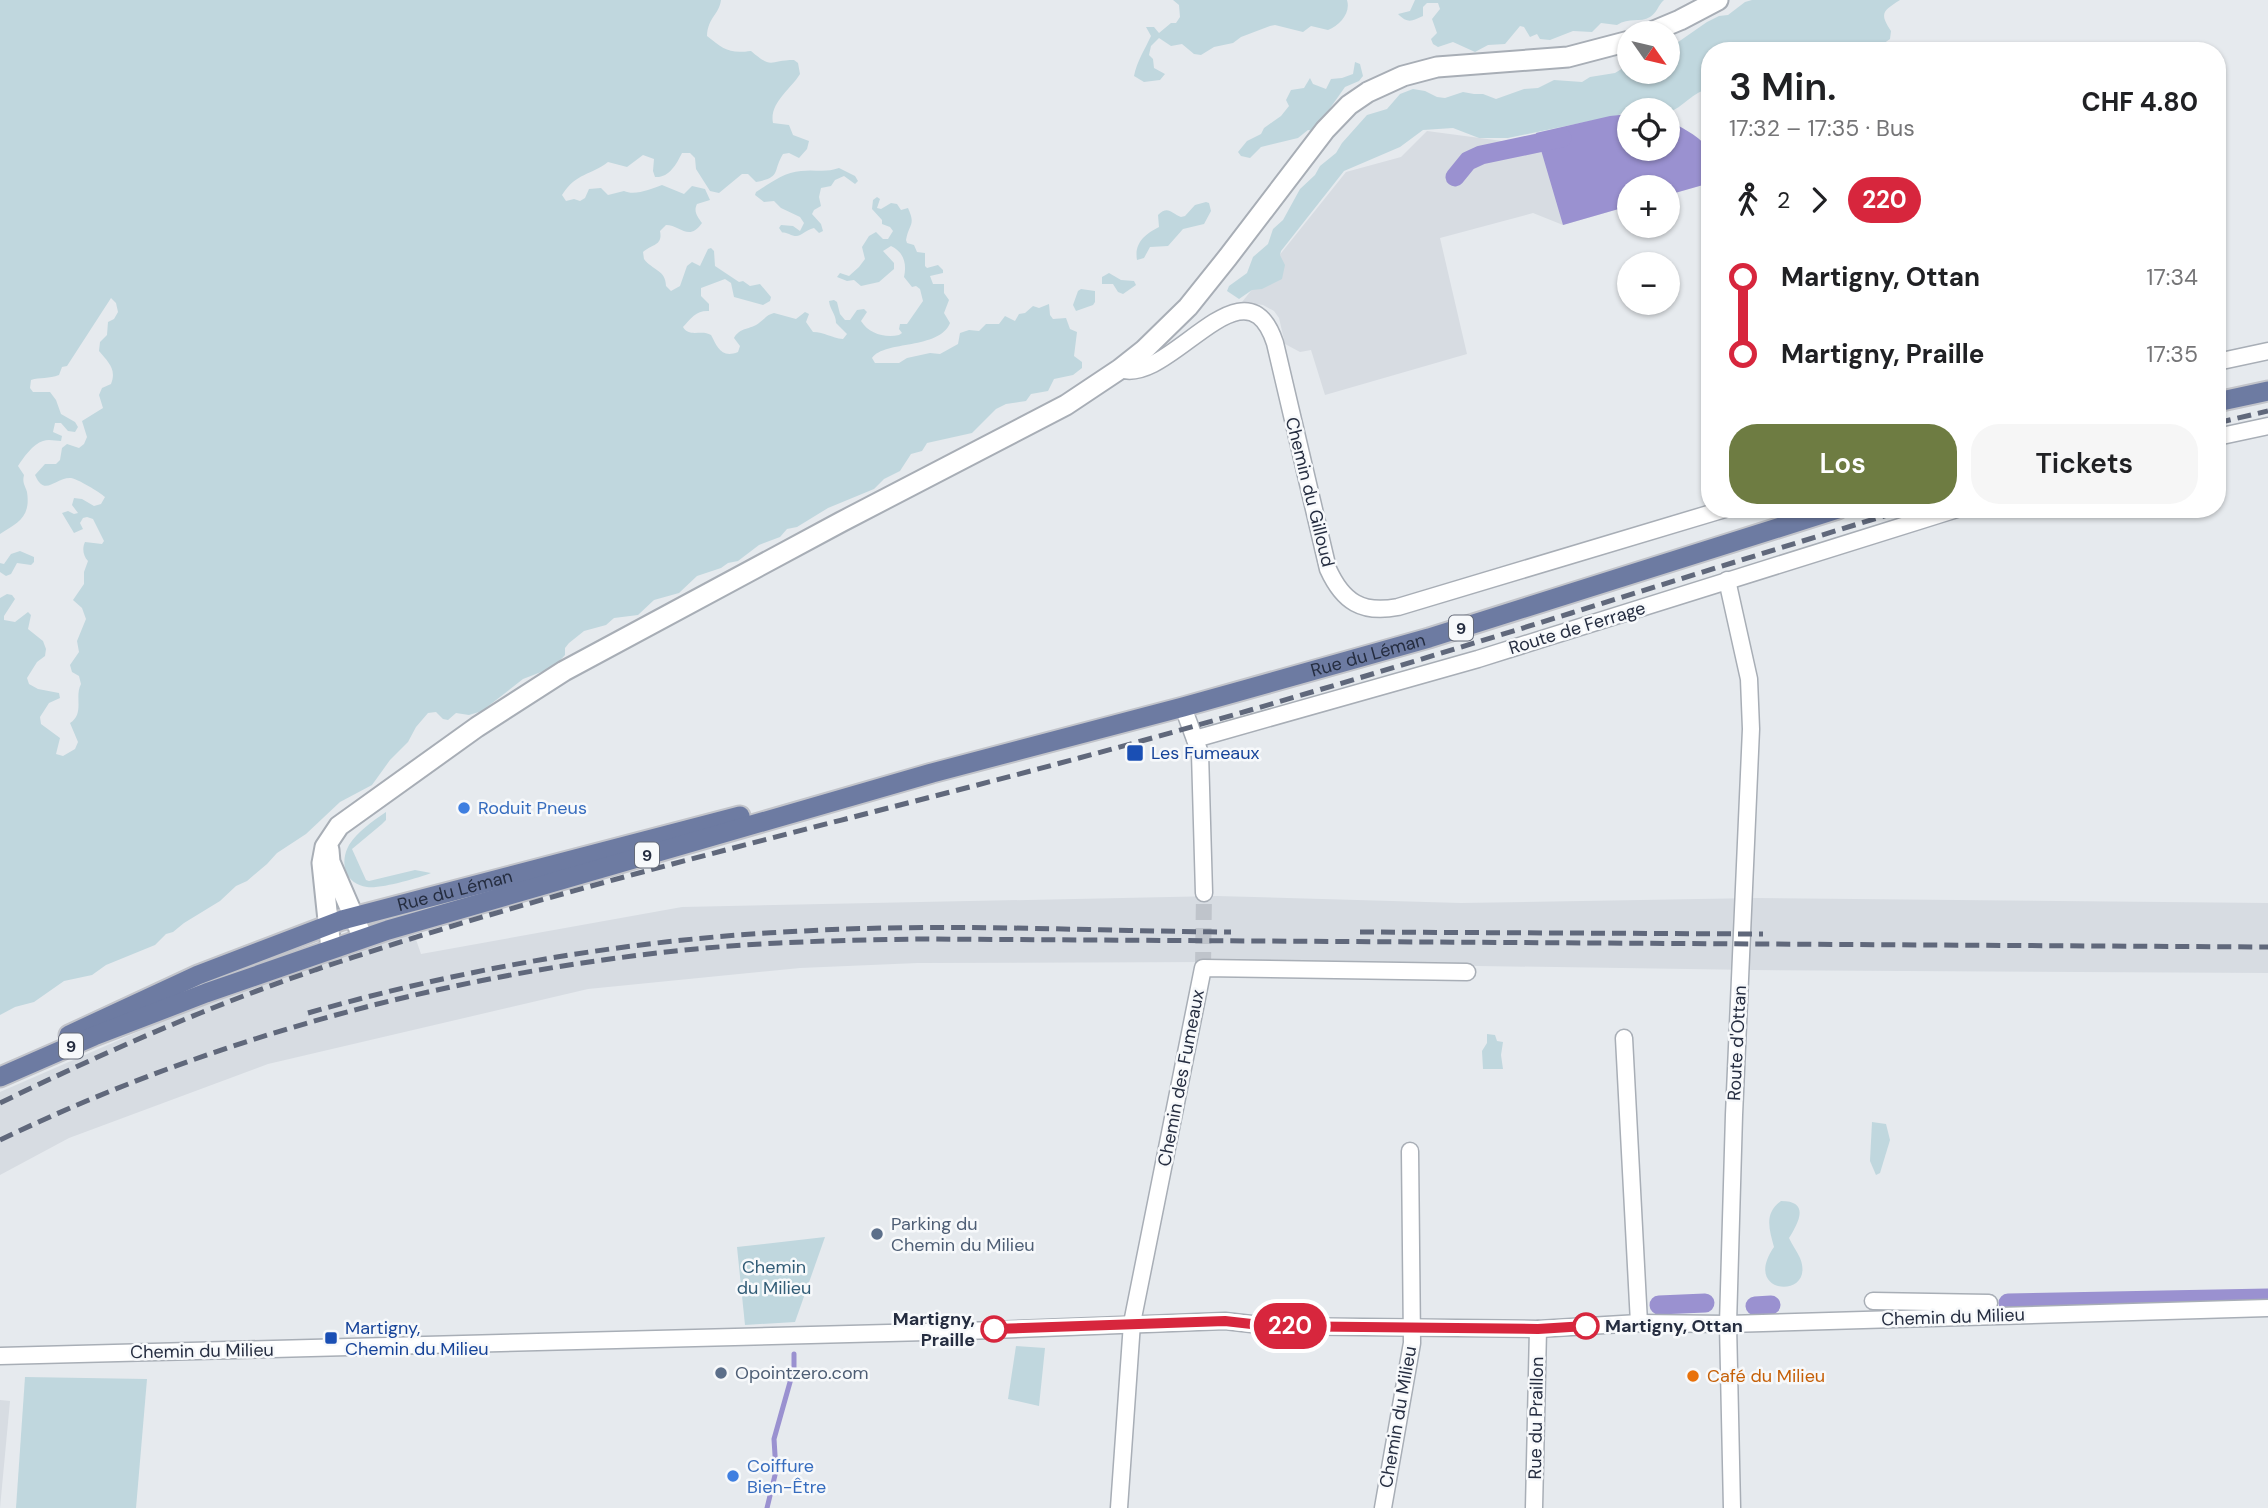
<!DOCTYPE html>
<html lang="de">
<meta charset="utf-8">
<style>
body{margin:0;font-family:"DM Sans",sans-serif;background:#f6f6f6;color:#202124;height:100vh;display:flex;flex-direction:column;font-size:26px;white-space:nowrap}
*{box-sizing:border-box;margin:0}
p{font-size:23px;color:#757577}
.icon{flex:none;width:38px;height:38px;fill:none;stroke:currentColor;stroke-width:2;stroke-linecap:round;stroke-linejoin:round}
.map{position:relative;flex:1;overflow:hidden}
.sheet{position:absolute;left:1701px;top:42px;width:525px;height:476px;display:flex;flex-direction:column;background:#fff;border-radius:28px;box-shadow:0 2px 5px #0004}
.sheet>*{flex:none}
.badge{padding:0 14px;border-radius:23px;font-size:24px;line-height:46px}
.needle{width:46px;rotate:124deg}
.fabs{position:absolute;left:1617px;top:21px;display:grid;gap:14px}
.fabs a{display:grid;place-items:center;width:63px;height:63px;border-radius:50%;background:#fff;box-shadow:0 2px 5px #0004;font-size:35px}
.map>.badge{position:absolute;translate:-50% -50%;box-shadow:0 0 0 4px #fff}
.legs{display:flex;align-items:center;gap:10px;height:77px;padding:0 28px;font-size:23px}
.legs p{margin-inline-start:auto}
.head{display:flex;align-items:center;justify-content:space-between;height:119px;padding:0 28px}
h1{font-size:38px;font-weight:600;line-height:52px}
.primary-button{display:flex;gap:14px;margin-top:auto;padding:14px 28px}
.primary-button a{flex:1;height:80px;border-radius:28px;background:#6e7c42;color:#fff;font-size:28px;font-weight:600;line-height:80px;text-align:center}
.primary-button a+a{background:#f6f6f6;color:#202124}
ul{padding:0 28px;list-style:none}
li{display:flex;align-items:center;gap:24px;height:77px;font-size:26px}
li i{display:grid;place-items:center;width:10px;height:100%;margin:0 9px;background:currentColor}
li i::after{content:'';width:18px;height:18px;margin:-9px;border:5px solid;border-radius:50%;background:#fff}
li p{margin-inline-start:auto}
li:first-child i{background:linear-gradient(#0000 50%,currentColor 0)}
li:last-child i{background:linear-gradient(currentColor 50%,#0000 0)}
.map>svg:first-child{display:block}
.built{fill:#d7dce2}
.green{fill:#c0d7de}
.water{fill:#9a91d0}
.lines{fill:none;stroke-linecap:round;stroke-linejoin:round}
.stream{stroke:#9a91d0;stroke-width:5}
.canal{stroke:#9a91d0;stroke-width:19}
.minor-tunnel{stroke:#bfc4cb;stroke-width:16;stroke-dasharray:16 8;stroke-linecap:butt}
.minor-casing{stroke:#a8aeb6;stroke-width:19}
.tertiary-casing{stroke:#a8aeb6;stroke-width:23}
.primary-casing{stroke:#c2c4ca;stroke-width:23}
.minor{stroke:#fff;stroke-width:16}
.tertiary{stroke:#fff;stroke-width:19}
.primary{stroke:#6d7ba2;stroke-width:19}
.rail{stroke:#60687b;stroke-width:5;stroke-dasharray:14 7;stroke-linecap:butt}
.line-1-casing{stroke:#fff;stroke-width:16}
.line-1{stroke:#d7263d;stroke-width:10}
.transit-dot{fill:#1a4fb4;stroke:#f7f9fb;stroke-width:2.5}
.shop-dot{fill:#3f7fe0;stroke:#f7f9fb;stroke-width:2.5}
.service-dot{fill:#5c6f8a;stroke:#f7f9fb;stroke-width:2.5}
.stop-1-dot{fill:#fff;stroke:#d7263d;stroke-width:3.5}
.food-dot{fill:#e8710a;stroke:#f7f9fb;stroke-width:2.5}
.labels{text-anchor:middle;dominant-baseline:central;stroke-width:5;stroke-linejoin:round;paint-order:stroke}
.shield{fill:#f7f9fb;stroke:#646a78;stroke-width:2}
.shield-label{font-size:16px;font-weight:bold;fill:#252d40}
.street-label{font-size:18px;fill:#252d40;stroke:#f7f9fb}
.transit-label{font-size:18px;fill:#164399;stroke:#f7f9fb;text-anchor:start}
.shop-label{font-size:18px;fill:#366cbe;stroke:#f7f9fb;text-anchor:start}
.service-label{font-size:18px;fill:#4e5e75;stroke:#f7f9fb;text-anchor:start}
.park-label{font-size:18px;fill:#315c76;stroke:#f7f9fb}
.stop-label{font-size:18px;font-weight:bold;fill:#252d40;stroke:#f7f9fb;text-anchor:end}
.food-label{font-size:18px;fill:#c56008;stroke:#f7f9fb;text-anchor:start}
</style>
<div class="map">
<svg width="2268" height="1508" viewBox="0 0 2268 1508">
<rect width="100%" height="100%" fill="#e6eaee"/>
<g class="built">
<polygon points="1629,114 1629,149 1668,149 1668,121 1678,125 1702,142 1710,152 1710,183 1668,195 1668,187 1629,187 1629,206 1563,225 1533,213 1440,238 1467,354 1325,395 1311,350 1300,352 1285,344 1279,318 1274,311 1263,305 1242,302 1346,172 1401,157 1427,131 1510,142 1536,133 1610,116"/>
<polygon points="1217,896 1461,903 1757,898 2268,903 2268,973 1753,970 1213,962 918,963 800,968 588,989 268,1064 69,1138 0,1175 0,1092 252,982 412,928 421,954 682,907"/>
<polygon points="0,1400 10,1401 0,1508"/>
</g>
<g class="green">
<path d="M0,0h721c-2,15 -13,17 -14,36 17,13 21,18 44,15 22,19 18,9 43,9l4,3 2,11c-9,15 -31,29 -27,49l16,2 4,10 16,6 -2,8 -8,9 -10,-5 -6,1c-11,18 -1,23 -27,28l-8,-8h-6l-23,19 -9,-2 -14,-22 -1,-11 -5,-5h-8c-6,12 -13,25 -27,24l-2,-6 1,-12 -11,-4 -16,12 -19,-5c-18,14 -31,10 -46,33l4,6 8,-2 6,2 5,-3 4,-9 12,-1 7,7 16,-4c11,5 27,-2 38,-6l22,9 8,-8 13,3 5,11 -13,4c-4,8 1,13 5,19 -13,19 -22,2 -36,2l-6,6c3,15 -8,13 -17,21l1,7c8,11 22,11 22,27l5,5 9,-5 7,-20 5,-4 8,4 8,-17 3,-1 3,3 1,15 24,16 4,-1 7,5 10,-2 11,13 -1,4 -7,4 -29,-8 -3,-14 -6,-4 -24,9v8l8,8v7c-12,-1 -18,7 -26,16 6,11 19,2 28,8 6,11 10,24 27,17l2,-6 -6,-8c6,-11 16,-8 25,-15 6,-4 7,-8 15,-10l22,6 9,-7 4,2 -3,8 7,10c12,0 18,6 30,7l4,-5 -11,-11c0,-9 -6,-13 -7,-22l5,-1 3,2 3,12 5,6h5l7,-10 7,-1 3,3 -6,9c8,13 24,17 38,14l3,-2 -3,-4 1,-5h7l16,-23 -3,-12 -4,-3 -4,1 -8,-10c3,-13 0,-25 -13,-31l-8,5 11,12v6l-15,13 -18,4 -7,-6 -7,1 -10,-4 3,-4 9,3 10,-9 6,-8 -3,-12 7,-11 7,-4 7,7h5l5,-8 -3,-4 -8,-3v-4l-10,-11 1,-9 4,-3 3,2 -3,9 4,1 10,-6 6,1 4,6 7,-2c8,18 1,15 -2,32l1,3 7,2 3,7 8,1v13l2,2 11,-3 5,5v3l-13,3 3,8h11v9l5,7 -5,13 6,10c-11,27 -65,17 -78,35l3,5h24l8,-5 23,-5 10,1 18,-10 2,-11 9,-3 10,1 7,-7h13l6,-8 10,5 4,-7 6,-1 8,-7 6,2 10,-4 1,11 3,4 13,-1 4,11 7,3 -3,24 8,6v6l-9,7 -19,4 -6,12 -17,3 -5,7 -20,3 -10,5 -24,24 -45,10 -5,8 -11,3 -11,17 -16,8 -10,10 -46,19 -31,19 -10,2 -7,8 -21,8 -21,16 -10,2 -7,5 -24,8 -18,17 -25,7 -16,15 -24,3 -8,7 -22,6 -15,12 -4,5v7l-11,12 -31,12 -41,32 -13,4 -13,-2 -8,7 -5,-1 -7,-7 -8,1 -12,14 -8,15 -18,18 -18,25 -32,17 -34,32 -29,19 -10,11 -20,17 -11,5 -16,15 -36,22 -11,9 -7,2 -11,11 -49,20 -14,10 -28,6 -30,21 -19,5 -15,8v-417l7,-4 5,1 3,4 -11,17v4l11,2 13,-10 3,3 -3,14 15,12 3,8 -1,7 -8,6 -10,16 2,6 9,5 21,4 1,5 -11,5 -9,14 1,7 19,14 -4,16 7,2 12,-7 3,-7 -8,-19c15,-10 4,-26 11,-39l-2,-8 -7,-4 -2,-7 9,-13 -2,-11 9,-22 -4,-11 -9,-8 11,-16v-12l4,-11c-5,-5 -6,-13 -3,-19l17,2 2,-3 -11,-22 -6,-2 -4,1 -3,5 3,6 -9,4 -12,-20 6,-2 6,3 4,-1 -6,-8 2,-7 8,1 12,7 7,-2 4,-7c-4,-4 -29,-19 -34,-19 -16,-1 -26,20 -36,-3l10,-11h11l4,-4 2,-12 5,-4 12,4 5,-4 3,-7 -5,-16 21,-13 -4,-13 3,-7 9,-4c6,-15 -3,-22 -12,-33l1,-9 7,-7 1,-13 6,-3 4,-7 -2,-9 -5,-5 -44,68 -5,1 -3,8c-10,4 -19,2 -28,5l-1,8 3,4h17l6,8 5,14 14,8 3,5 -3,5 -7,-1 -7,-8h-6l-2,9 9,4 -1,5c-6,0 -12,-2 -18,0 -10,3 -20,17 -25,25l6,9c-2,8 1,10 3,17 4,26 -10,31 -27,42z"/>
<path d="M1173,0h174c4,13 -7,25 -19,30l-17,-4 -8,6 -28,-7 -5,1 -29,11 -8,6 -19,4 -13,8 -7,-1 -12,-10 -11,2 -12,-8 -8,8 -2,9 4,4 1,9 11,6 -5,6 -16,2 -10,-6c3,-15 11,-27 17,-40l-5,-9h8l5,6 12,-10h5l4,-6 -1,-12z"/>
<path d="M1415,0h249c-6,5 -7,13 -14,17 -10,6 -21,0 -33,8l-16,-2 -9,9 -19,-1 -23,9 -10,-1 -3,-5 -7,3 -6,-10 -4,-1 -15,18 -17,1 -13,7 -22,-10 -15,5 -5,-3 -2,-5 6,-6 -5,-14 8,-10 -2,-6h-11l-4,4v9c-11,5 -15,8 -25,-2l12,-3z"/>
<path d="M1752,0h148c-17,11 -21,13 -9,31l-1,8 -17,12h-163v37c-17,4 -27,19 -42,25v-3c-18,0 -34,-6 -49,5l-111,23h-29l-26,-10 -30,2 -23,17 -56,24 -63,80 -1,4 5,10 -3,14 -20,10 -10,1 -13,9 -12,-8 2,-5 18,-13 6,-16 15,-13 5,-15 10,-9 17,-31 15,-14 5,-9 16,-13 6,-10 25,-28 20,-6 13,-15 13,-5 12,2 12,6 8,1 18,-6 11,2h9l13,5 28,-10 14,-1 16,-8 28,2 8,-5 25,-4 13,-8 1,7h39v-21l3,-4 36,-25 12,-6 9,-1 17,-13z"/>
<polygon points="1355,62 1360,64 1363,76 1359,81 1345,87 1314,131 1308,130 1298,138 1261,147 1250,158 1241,156 1238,152 1247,141 1261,134 1264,128 1281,116 1289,106 1286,100 1291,90 1304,88 1310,78 1313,84 1326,89 1331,79 1342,78 1353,74"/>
<path d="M839,168l16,8 3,5 -3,3 -11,-8 -9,4 -4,6 -10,2 -2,9 2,9 -7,4 -2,4 9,10 2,7 -4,2 -5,-5c-12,3 -13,12 -25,6 -10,-4 -4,2 -10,-6l2,-3 12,1 7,5 4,-8 -4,-6 -19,-9 -7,-7 -10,1 -9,-7 1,-3c13,-8 28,-20 45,-21 14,-2 24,2 38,-3z"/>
<path d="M1206,202l3,1 2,8 -7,13 -21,5 -15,17 -18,1 -6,11 -7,2c-3,-17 8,-26 22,-33l-1,-12c10,-10 13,-2 23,2l4,-1 10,-11z"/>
<polygon points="1109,273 1121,280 1134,281 1136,285 1123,294 1118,292 1113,284 1102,284 1102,277"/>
<polygon points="1081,289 1095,291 1095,302 1093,305 1076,311 1073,305 1078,291"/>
<polygon points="20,551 34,557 34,562 31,565 17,563 11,574 6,576 0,572 0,563 4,564 11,554"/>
<path d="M386,812v8l-4,4 -30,25 14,31 3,1 46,-11 16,3c-13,5 -50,16 -64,14 -22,-3 -28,-24 -18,-42 8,-13 25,-25 37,-33z"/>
<polygon points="1487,1034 1495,1035 1497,1041 1503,1042 1501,1055 1503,1069 1483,1069 1482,1051 1487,1043"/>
<polygon points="1872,1122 1886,1124 1890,1140 1880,1173 1876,1175 1870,1161"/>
<path d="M1781,1201c29,0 18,21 8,37 3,7 8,13 11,20 17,42 -60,38 -26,-11 -5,-18 -10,-34 7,-46z"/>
<polygon points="825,1237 795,1322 745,1325 737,1247"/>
<polygon points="1016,1346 1045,1348 1039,1406 1008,1399"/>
<polygon points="25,1377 147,1379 136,1508 16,1508"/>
</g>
<path class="water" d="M1629,114v35h39v-28c13,6 39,18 42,34 1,9 0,19 0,28l-42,12v-8h-39v19l-66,19 -27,-92 74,-17z"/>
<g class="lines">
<polyline class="stream" points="767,1508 776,1471 774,1439 794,1368 794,1354"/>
<g class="canal">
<polyline points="1455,177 1468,161 1481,155 1562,138"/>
<polyline points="2008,1303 2268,1298"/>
<polyline points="1659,1305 1705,1303"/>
<polyline points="1755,1306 1771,1305"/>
</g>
<polyline class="minor-tunnel" points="1203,968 1204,893"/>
<g class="minor-casing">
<g id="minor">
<polyline points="2217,362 2268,351"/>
<path d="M1120,369c49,18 125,-117 155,-26l53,226c15,33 34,45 70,38l327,-98"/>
<polyline points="2217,437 2268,426"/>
<polyline points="1727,580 1749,679 1751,729 1734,1115 1728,1324 1732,1508"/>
<polyline points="1183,707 1200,753 1204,893"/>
<polyline points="1195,739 1478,659 1957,509"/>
<polyline points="1624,1038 1639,1323"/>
<polyline points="1873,1301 1989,1303"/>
<polyline points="0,1356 966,1331 1225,1321 1269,1326 1538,1329 1639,1323 1728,1324 2268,1308"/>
<polyline points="1119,1508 1132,1323 1203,968 1467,972"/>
<polyline points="1383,1508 1412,1343 1410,1151"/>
<polyline points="1534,1508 1538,1329"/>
</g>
</g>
<g class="tertiary-casing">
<g id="tertiary">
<polyline points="1649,33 1680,20 1718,0"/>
<polyline points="329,850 330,862 363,938"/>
<polyline points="331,949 322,863 325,847 339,826 477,727 564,671 841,522 1066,405 1120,369 1144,350 1188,307 1228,257 1325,130 1349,105 1368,92 1403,76 1437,67 1568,57 1629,41"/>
</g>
</g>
<g class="primary-casing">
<g id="primary">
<polyline points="2217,402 2268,391"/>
<path id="s1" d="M69,1035l129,-60 144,-55 398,-104"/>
<path id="s2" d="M0,1077l94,-41 112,-43 182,-63 544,-157 251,-66 246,-69 409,-129"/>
</g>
</g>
<use href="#minor" class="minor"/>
<use href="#tertiary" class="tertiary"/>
<use href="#primary" class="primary"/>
<g class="rail">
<polyline points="2217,423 2268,411"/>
<polyline points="1360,932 1763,934"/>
<path d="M308,1013c161,-46 327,-74 494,-82 143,-8 286,0 429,1"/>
<path d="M0,1103c103,-50 207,-96 315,-133 250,-85 509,-143 764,-212 279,-75 552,-165 828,-249"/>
<path d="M0,1140c214,-103 450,-166 685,-190 79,-8 159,-10 238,-11l1345,8"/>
</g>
</g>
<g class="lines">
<g class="line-1-casing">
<polyline id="line-1" points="994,1329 1225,1321 1269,1326 1538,1329 1586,1326"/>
</g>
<use href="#line-1" class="line-1"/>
</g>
<g class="transit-dot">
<rect x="1126" y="744" width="18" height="18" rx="3.5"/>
<rect x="324" y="1331" width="14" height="14" rx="3.5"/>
</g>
<g class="shop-dot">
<circle cx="464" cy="808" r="7"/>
<circle cx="733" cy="1476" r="7"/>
</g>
<g class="service-dot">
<circle cx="877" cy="1234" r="7"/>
<circle cx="721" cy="1373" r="7"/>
</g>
<g class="stop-1-dot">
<circle cx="1586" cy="1326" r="12"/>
<circle cx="994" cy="1329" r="12"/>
</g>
<circle class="food-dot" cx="1693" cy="1376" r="7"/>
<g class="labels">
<g class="shield">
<rect x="1449" y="615.5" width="24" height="25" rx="5"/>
<rect x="635" y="842.5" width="24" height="25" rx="5"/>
<rect x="59" y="1033.5" width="24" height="25" rx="5"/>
</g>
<g class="shield-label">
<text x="1461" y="628">9</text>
<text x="647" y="855">9</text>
<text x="71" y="1046">9</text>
</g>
<g class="street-label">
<text transform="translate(1310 492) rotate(76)">Chemin du Gilloud</text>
<text transform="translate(1577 628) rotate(-17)">Route de Ferrage</text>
<text stroke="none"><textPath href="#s2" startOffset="1433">Rue du Léman</textPath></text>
<text stroke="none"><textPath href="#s1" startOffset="413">Rue du Léman</textPath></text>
<text transform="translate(1737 1043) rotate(-87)">Route d'Ottan</text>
<text transform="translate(1181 1078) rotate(-79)">Chemin des Fumeaux</text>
<text transform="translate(1953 1317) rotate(-2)">Chemin du Milieu</text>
<text transform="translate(202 1351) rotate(-1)">Chemin du Milieu</text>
<text transform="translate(1398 1417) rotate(-80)">Chemin du Milieu</text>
<text transform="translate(1536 1418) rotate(-89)">Rue du Praillon</text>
</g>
<g class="transit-label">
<text x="1151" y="753">Les Fumeaux</text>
<text x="345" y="1328">Martigny,<tspan x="345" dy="21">Chemin du Milieu</tspan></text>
</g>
<g class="shop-label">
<text x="478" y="808">Roduit Pneus</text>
<text x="747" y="1466">Coiffure<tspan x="747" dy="21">Bien-Être</tspan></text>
</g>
<g class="service-label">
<text x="891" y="1224">Parking du<tspan x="891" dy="21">Chemin du Milieu</tspan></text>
<text x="735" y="1373">Opointzero.com</text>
</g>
<g class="park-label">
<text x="774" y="1267">Chemin<tspan x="774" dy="21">du Milieu</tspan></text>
</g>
<g class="stop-label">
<text x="975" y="1319">Martigny,<tspan x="975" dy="21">Praille</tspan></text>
<text x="1605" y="1326" text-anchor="start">Martigny, Ottan</text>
</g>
<g class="food-label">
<text x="1707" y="1376">Café du Milieu</text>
</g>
</g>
</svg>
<div class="fabs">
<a><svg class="needle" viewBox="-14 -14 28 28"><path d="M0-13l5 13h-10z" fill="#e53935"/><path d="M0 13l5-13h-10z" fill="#757577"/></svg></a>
<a><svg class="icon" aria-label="locate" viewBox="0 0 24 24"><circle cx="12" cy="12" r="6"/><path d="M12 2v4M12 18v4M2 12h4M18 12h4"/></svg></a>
<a>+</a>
<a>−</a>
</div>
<b class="badge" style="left:1290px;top:1326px;background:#d7263d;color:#fff">220</b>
<section class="sheet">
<div class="head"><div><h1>3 Min.</h1><p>17:32 – 17:35 · Bus</p></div><b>CHF 4.80</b></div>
<div class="legs"><svg class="icon" aria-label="walk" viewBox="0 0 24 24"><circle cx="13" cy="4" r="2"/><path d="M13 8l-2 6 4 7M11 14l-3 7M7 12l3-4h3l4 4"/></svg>2<svg class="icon" aria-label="forward" viewBox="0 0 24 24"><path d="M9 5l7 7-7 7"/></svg><b class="badge" style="background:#d7263d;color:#fff">220</b></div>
<ul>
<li><i style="color:#d7263d"></i><b>Martigny, Ottan</b><p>17:34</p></li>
<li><i style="color:#d7263d"></i><b>Martigny, Praille</b><p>17:35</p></li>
</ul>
<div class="primary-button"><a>Los</a><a>Tickets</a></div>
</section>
</div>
